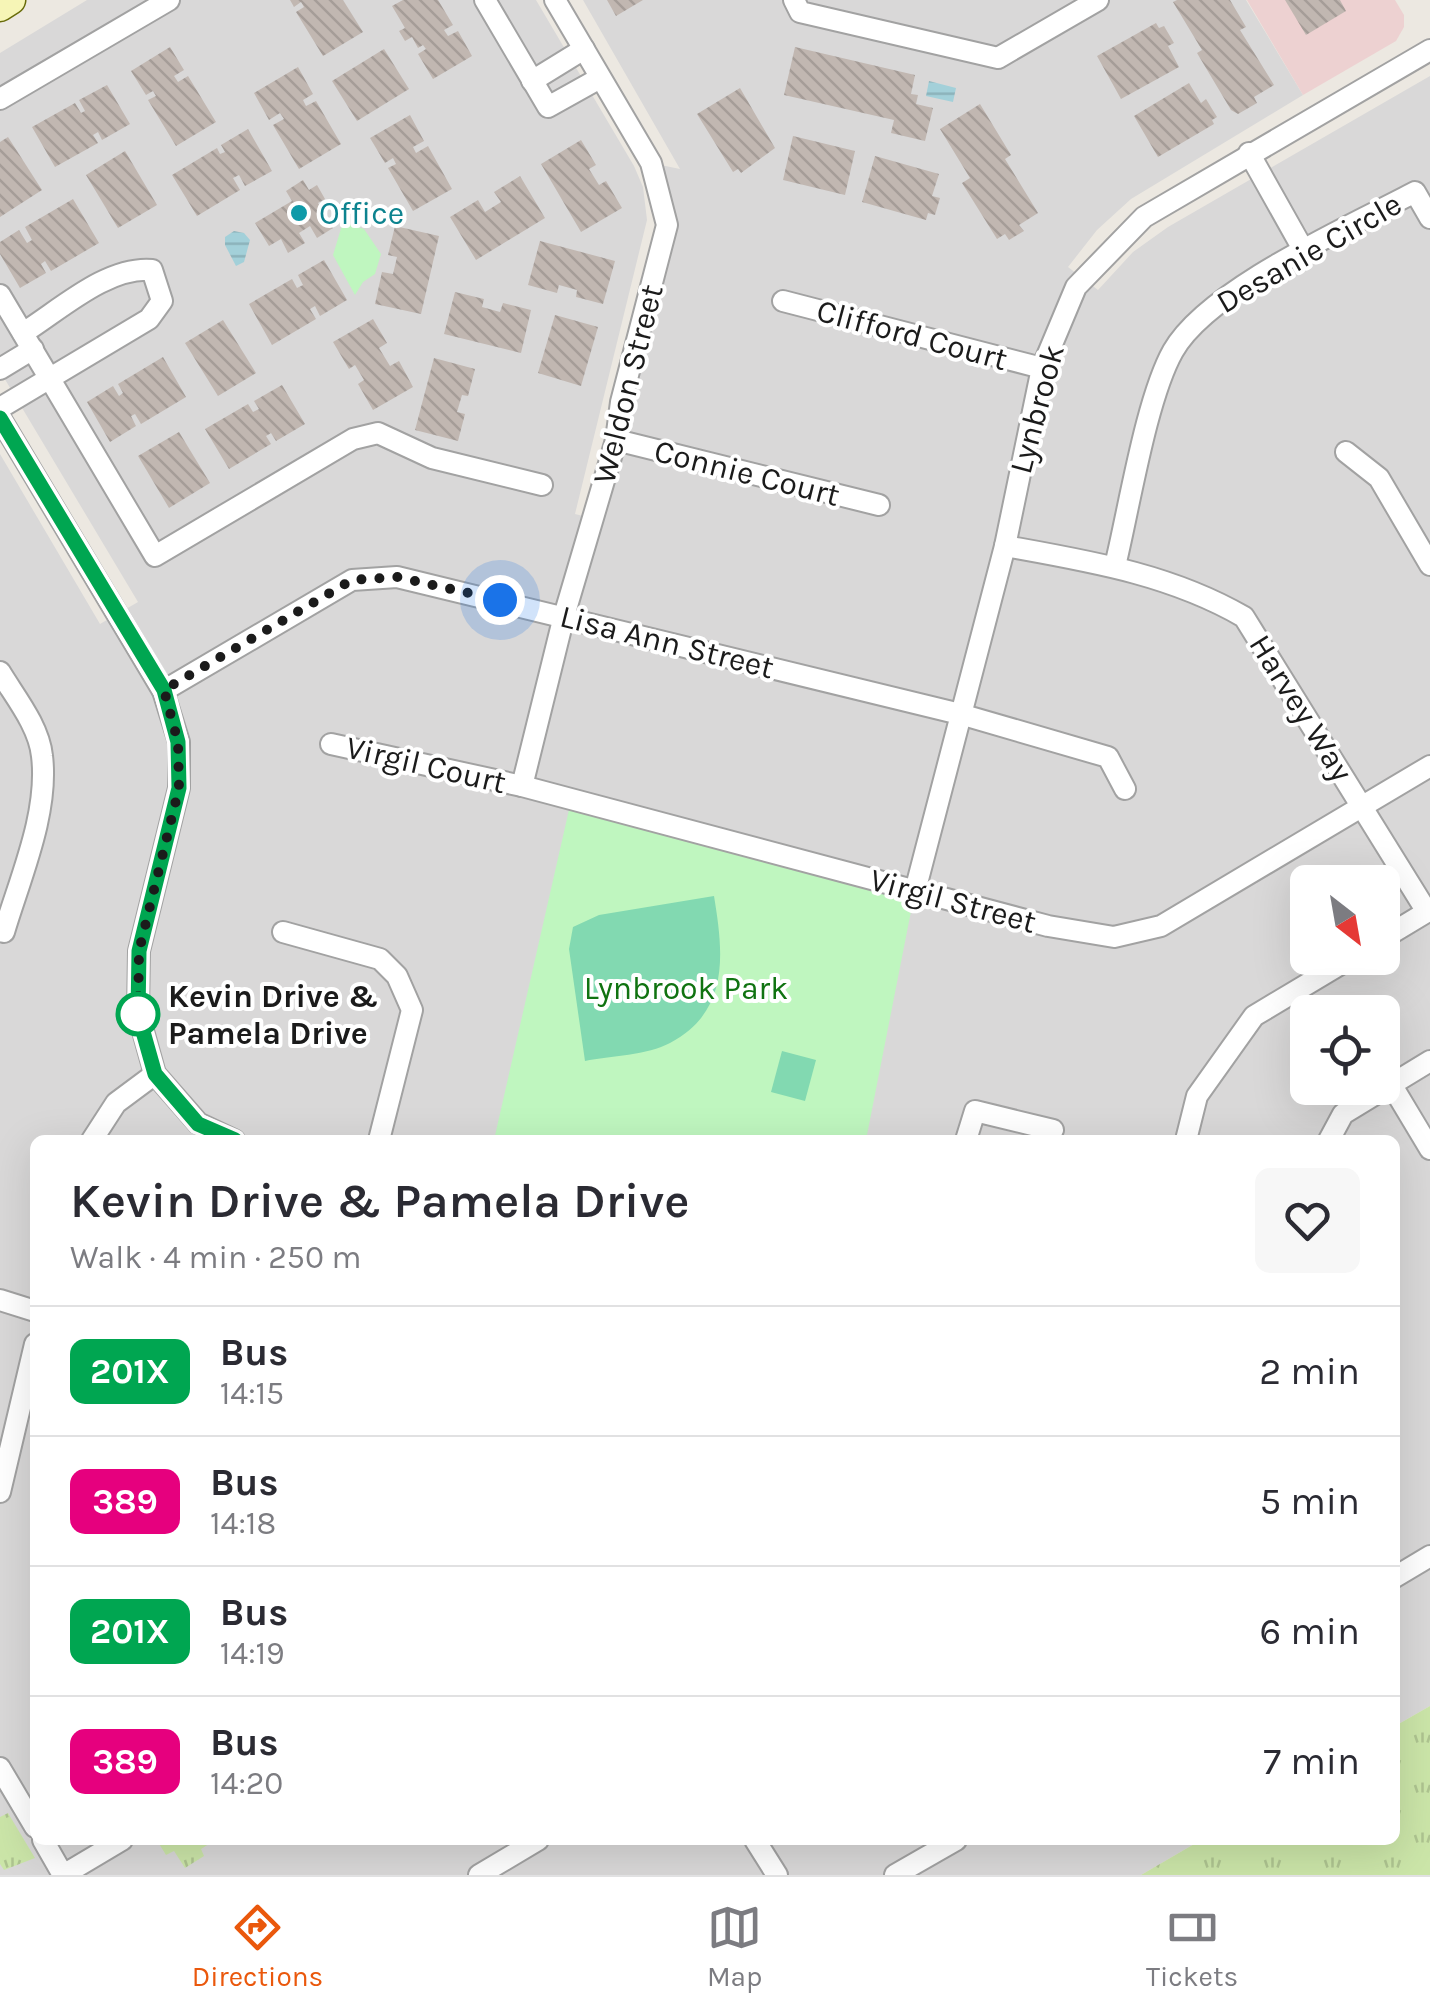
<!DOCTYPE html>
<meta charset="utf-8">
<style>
body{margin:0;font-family:Karla,sans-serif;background:#f7f7f7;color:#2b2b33;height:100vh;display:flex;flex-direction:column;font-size:38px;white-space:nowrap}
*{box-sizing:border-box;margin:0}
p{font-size:32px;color:#7c7c81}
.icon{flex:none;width:55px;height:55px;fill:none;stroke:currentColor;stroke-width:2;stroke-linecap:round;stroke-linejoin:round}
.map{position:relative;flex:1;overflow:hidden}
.drawer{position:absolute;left:30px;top:1135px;width:1370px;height:710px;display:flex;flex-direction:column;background:#fff;border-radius:15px;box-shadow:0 10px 40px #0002}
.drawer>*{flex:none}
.badge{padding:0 20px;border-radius:15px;font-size:35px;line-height:65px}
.needle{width:65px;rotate:149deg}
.buttons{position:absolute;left:1290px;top:865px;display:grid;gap:20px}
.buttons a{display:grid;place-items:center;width:110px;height:110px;border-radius:15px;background:#fff;box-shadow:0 10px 40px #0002;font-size:50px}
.you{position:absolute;width:50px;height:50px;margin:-25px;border:8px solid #fff;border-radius:50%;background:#1a73e8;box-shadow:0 0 0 15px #1a73e833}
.map>.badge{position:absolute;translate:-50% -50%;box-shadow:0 0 0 5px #fff}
.round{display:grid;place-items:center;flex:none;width:105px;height:105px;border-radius:15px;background:#f7f7f7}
.overview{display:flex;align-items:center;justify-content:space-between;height:170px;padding:0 40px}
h1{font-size:48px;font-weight:600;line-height:75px}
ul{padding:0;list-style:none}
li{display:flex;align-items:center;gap:30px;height:130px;padding:0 40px;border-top:2px solid #e1e1e2}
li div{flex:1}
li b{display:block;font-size:38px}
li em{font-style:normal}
li .badge{min-width:110px;font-weight:700;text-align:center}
.tabs{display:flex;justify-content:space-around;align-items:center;height:140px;border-top:2px solid #e1e1e2;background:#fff;font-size:28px;color:#7c7c81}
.tabs a{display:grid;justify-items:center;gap:5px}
.tabs .on{color:#ea580c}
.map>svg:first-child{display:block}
.residential{fill:#d9d8d8;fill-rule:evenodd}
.commercial{fill:#edd1d1}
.grass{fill:url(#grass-tufts)}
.park{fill:#bff6bf}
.pitch{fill:#82d9b1}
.water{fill:url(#water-rules)}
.building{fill:url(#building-back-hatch)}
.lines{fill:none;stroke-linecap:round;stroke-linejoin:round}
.minor-casing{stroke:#a2a2a2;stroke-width:24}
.secondary-casing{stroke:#686b09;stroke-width:31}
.minor{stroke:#fff;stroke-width:20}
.secondary{stroke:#f6f5b6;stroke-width:28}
.line-casing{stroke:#fff;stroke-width:22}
.line{stroke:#00a651;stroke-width:15}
.walk{stroke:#1b1b1b;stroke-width:10;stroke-dasharray:0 18}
.culture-dot{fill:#0f9aa8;stroke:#fff;stroke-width:4}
.stop-dot{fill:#fff;stroke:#00a651;stroke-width:5}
.labels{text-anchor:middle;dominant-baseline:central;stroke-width:8;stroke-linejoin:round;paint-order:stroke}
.culture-label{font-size:32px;fill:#0d838f;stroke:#fff;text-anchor:start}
.street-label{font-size:32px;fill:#1b1b1b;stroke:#fff}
.park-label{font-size:32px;fill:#107311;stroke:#fff}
.stop-label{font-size:32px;font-weight:bold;fill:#1b1b1b;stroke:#fff;text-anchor:start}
</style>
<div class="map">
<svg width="1430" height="1875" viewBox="0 0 1430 1875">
<defs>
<pattern id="grass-tufts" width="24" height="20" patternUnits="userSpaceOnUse" patternTransform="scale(2.5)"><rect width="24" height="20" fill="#cbe5a8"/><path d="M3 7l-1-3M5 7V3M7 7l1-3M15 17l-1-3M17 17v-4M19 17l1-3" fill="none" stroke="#aec490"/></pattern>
<pattern id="water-rules" width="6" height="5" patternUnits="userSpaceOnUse" patternTransform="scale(2.5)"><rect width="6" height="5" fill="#a3d0d9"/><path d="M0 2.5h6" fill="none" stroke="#8cb2ba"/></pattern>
<pattern id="building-back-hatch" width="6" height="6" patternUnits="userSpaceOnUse" patternTransform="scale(2.5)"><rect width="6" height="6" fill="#c1b7b1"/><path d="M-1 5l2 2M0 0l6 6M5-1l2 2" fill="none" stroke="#a59d98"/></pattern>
</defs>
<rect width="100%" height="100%" fill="#ece8e1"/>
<path class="residential" d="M87,0h449l98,166 9,21 4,33 -72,294 16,4 76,-293 -16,-62 29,6 -97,-169h663l57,95 -172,104 -34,31 -29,37 30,23 35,-38 35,-25 262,-151v1630l-35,20v-586h-1360v700h1166l-60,35h-1141v-1421l100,170 38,-22 -138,-231v-318zM1308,882h74v76h-74zM1308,1012h74v76h-74z"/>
<polygon class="commercial" points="1247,0 1395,0 1404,15 1404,27 1396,41 1303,95"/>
<g class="grass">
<polygon points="1430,1706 1430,1875 1141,1875 1201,1840 1395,1840 1395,1726"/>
<polygon points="8,1813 35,1858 4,1870 0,1864 0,1817"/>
<polygon points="162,1840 211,1840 212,1842 201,1849 204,1856 185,1868 174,1851 166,1855 158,1842"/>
</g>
<g class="park">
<polygon points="343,222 364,229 381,254 375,274 363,282 355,295 333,255"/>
<polygon points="571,801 915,891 866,1140 494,1140"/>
</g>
<g class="pitch">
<path d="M714,896c9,55 17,115 -44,147 -22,12 -60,13 -85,18l-16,-112 4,-22 26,-12z"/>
<polygon points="782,1051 816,1060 805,1101 771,1092"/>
</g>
<g class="water">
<polygon points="929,81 956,88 953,102 926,96"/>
<polygon points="234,231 244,233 250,240 244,262 236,266 225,245 225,237"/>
</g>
<g class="building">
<polygon points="290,0 343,0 363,32 323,56 296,12 304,7 301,2 294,7"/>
<polygon points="403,0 438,0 453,25 444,30 448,36 458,31 472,56 433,79 418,54 426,49 423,45 418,48 412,37 405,41 399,31 405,28 392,6"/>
<polygon points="607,0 643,0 616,16"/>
<polygon points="1177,0 1230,0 1246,27 1240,30 1274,85 1254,97 1257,103 1238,114 1231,110 1197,53 1202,50 1173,2"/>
<polygon points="1285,0 1340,0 1346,11 1306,35"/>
<polygon points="1156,23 1159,28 1164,26 1174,43 1168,46 1179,67 1121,99 1097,56"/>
<polygon points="170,47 184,70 174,76 178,82 188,76 216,122 176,146 148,100 156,96 153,91 146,95 131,71"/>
<polygon points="795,47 915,75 911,94 918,95 916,104 933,108 925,141 891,133 894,120 784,95"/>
<polygon points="384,49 409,89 357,121 332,81"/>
<polygon points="298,67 313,94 303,100 306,106 316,101 341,144 299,169 273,125 284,119 280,113 269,120 254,93"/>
<polygon points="1189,83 1201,103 1206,99 1217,117 1212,120 1214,124 1158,157 1134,116"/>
<polygon points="107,85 130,124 102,140 98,132 93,135 98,143 55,167 32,127 75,103 81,113 85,111 79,100"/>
<polygon points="740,88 775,148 741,173 738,169 733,172 697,114"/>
<polygon points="980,104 1011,155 1005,159 1038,213 1019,225 1024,231 1009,240 1005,234 997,239 962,183 970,178 940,129"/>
<polygon points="410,115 424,141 413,147 416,153 428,146 452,189 413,211 388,168 396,164 393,158 385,163 370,138"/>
<polygon points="248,129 272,171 245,186 239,175 233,178 240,190 197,216 172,175 217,148 220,154 225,152 221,145"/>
<polygon points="793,136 855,151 845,195 783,180"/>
<polygon points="8,137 42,190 0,217 0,142"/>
<polygon points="581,140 596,165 589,169 599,185 606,181 622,208 581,232 541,164"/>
<polygon points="125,151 157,205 118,228 86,175"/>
<polygon points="875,156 939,174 932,196 940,198 935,215 928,213 926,220 862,202"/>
<polygon points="520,176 545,218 476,260 450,217 478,200 485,212 501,202 494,192"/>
<polygon points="303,180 309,190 317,185 325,199 318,203 333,228 317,238 310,226 299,233 305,243 288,253 281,239 269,246 255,223 292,201 286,191"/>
<polygon points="73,199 99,243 51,271 45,261 41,264 46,273 20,288 0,254 0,242 19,230 27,243 32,240 25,227"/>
<polygon points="395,226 439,236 421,314 375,304 382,272 393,274 397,257 388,255"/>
<polygon points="540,241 615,261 603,304 576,297 577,290 559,285 557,293 528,285"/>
<polygon points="324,260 347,300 320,316 315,306 310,309 316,319 272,345 249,304 292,279 297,288 303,285 298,275"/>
<polygon points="455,292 484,299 482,307 500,312 503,303 531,310 521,353 444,334"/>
<polygon points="555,315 598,327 581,386 538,373"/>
<polygon points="373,319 387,343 379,348 390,366 399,361 413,387 373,410 358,384 364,380 355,365 349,369 333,342"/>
<polygon points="223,320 256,373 218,396 185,343"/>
<polygon points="163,357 186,397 141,424 135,414 131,416 136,426 110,442 87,402 113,386 119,396 123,393 118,384"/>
<polygon points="434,358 475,369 468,396 462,395 457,412 465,414 458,441 415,430"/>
<polygon points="282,385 305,424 276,441 271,433 266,436 271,444 229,469 205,429 248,404 253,412 259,409 254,401"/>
<polygon points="179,432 210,483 169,508 138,456"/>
</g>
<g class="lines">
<g class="minor-casing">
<g id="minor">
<polyline points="485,0 548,107 600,78"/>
<polyline points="794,0 800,12 998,58 1098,0"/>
<polyline points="532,81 584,49"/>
<polyline points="0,99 169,0"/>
<polyline points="1249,153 1304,251"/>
<polyline points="0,295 155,556 353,439 378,433 432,458 542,485"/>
<polyline points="783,301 1042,368"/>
<polyline points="0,369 33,349"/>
<path d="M0,408l149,-89 13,-18 -10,-31c-45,-4 -92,40 -129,63"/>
<polyline points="0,418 163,691 179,742 179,788 139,951 138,1013 155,1074 198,1123 234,1140"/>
<polyline points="616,440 879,505"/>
<polyline points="1346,452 1379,478 1430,565"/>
<path d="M1005,546c83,15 165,28 239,71l183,295"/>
<path d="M1115,566c14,-57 31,-167 58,-215 35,-62 178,-125 242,-159l15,26"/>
<path d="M0,672c15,25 39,54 42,84 7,57 -22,122 -38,176"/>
<polyline points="163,691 352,580 397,577 960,714 1108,757 1125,789"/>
<polyline points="331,744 522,786 1048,926 1114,937 1161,926 1430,766"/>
<polyline points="522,786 564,616 616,440 621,402 667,225 651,163 555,0"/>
<polyline points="915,891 1005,546 1042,368 1076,287 1144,217 1430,50"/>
<polyline points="283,932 380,959 397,976 412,1010 379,1140"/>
<polyline points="1382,939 1430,910"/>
<polyline points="1391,1084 1430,1149"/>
<polyline points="92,1140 116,1103 155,1074"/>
<polyline points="966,1140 975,1111 1053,1130"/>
<polyline points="1186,1140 1197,1096 1254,1016 1351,958"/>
<polyline points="1329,1140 1343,1114 1430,1061"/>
<polyline points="0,1300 35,1311"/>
<polyline points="0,1492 35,1344"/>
<polyline points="1395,1577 1430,1556"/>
<polyline points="0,1768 35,1827"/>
<polyline points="43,1840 63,1875 122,1840"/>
<polyline points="755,1840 777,1875"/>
<polyline points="479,1875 538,1840"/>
<polyline points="895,1875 956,1840"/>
</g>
</g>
<g class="secondary-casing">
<polyline id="secondary" points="0,7 11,0"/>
</g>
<use href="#minor" class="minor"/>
<use href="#secondary" class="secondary"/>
</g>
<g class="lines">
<g class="line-casing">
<polyline id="line" points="0,418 164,690 178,742 179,788 139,951 138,1014 155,1074 198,1124 235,1140"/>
</g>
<use href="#line" class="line"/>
<polyline class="walk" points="138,1014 139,951 179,788 178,742 164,690 352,580 397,577 500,600"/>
</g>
<circle class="culture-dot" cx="299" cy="213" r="10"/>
<circle class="stop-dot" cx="138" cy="1014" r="20"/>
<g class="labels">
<g class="culture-label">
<text x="319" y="213">Office</text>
</g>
<g class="street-label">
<text transform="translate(1309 253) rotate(-30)">Desanie Circle</text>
<text transform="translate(912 335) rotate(15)">Clifford Court</text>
<text transform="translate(628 384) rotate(-76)">Weldon Street</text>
<text transform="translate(1037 409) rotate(-75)">Lynbrook</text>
<text transform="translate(747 473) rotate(14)">Connie Court</text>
<text transform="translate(667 642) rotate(14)">Lisa Ann Street</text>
<text transform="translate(1301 708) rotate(58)">Harvey Way</text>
<text transform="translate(426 765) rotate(13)">Virgil Court</text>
<text transform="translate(953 901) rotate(15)">Virgil Street</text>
</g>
<g class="park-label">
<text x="686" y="988">Lynbrook Park</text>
</g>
<g class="stop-label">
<text x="168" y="996">Kevin Drive &amp;<tspan x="168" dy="37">Pamela Drive</tspan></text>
</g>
</g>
</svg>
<div class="buttons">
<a><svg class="needle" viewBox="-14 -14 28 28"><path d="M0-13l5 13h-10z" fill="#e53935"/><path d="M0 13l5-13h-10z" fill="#7c7c81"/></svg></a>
<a><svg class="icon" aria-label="locate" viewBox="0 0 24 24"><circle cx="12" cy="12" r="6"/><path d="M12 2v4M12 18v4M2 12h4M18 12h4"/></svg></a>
</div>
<div class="you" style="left:500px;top:600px"></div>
<section class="drawer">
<div class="overview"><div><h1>Kevin Drive &amp; Pamela Drive</h1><p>Walk · 4 min · 250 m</p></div><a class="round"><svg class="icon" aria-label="heart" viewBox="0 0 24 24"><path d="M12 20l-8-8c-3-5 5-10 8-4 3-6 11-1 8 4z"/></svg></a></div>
<ul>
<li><span class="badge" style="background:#00a651;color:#fff">201X</span><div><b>Bus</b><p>14:15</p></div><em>2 min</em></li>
<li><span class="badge" style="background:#e6007e;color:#fff">389</span><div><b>Bus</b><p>14:18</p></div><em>5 min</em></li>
<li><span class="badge" style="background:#00a651;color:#fff">201X</span><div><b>Bus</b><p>14:19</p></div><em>6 min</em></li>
<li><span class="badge" style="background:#e6007e;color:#fff">389</span><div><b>Bus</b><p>14:20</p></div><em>7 min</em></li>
</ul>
</section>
</div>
<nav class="tabs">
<a class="on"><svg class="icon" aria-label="directions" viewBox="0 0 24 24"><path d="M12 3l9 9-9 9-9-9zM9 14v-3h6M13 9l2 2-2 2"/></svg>Directions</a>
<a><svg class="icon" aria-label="map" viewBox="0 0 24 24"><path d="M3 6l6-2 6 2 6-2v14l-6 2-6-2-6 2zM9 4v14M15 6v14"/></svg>Map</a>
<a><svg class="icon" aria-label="tickets" viewBox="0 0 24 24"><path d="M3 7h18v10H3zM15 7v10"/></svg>Tickets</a>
</nav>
